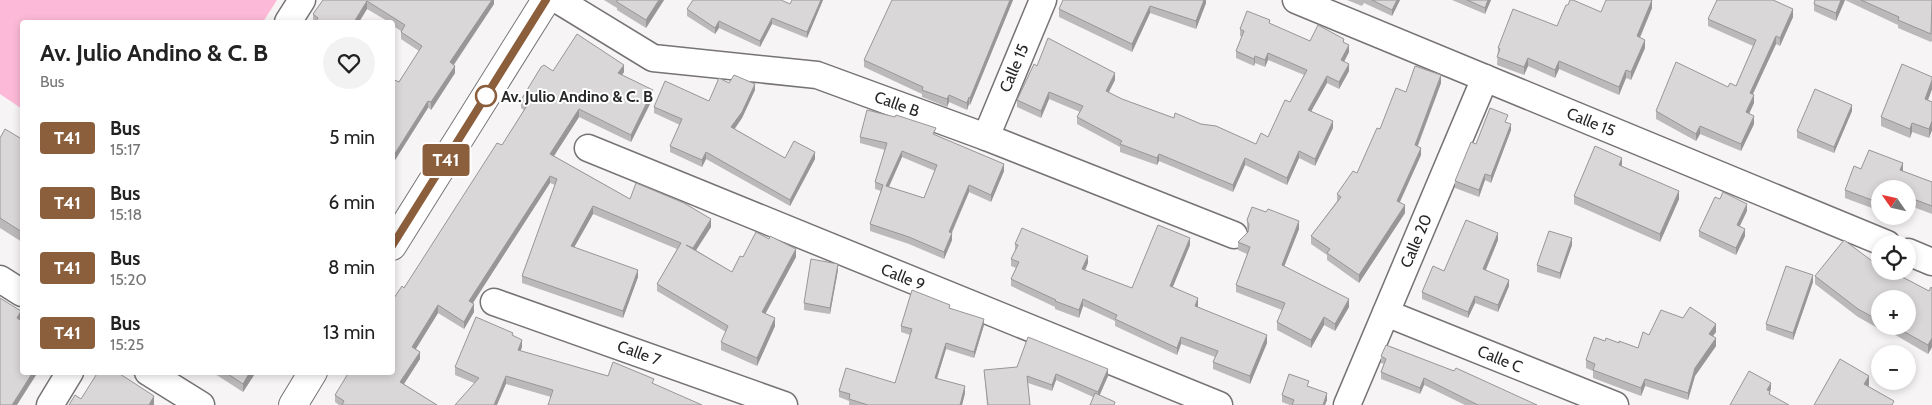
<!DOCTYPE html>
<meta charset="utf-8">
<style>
body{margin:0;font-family:Cabin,sans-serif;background:#f2f2f2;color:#222;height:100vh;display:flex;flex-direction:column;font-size:19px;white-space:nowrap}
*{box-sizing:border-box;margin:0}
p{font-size:16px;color:#767676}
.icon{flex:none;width:28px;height:28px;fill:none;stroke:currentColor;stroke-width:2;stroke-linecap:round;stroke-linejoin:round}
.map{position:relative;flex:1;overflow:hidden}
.sheet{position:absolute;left:20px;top:20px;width:375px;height:355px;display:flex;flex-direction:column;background:#fff;border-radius:5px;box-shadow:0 2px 8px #0003}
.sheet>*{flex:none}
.badge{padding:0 10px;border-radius:4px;font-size:18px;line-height:32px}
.needle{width:32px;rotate:304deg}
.fabs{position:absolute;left:1871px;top:180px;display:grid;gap:10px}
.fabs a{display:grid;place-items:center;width:45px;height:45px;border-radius:50%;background:#fff;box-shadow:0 2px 8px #0003;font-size:25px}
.map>.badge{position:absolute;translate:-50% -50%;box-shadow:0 0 0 2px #fff}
.round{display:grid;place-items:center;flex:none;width:52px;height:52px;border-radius:26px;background:#f2f2f2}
.head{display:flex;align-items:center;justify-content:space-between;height:85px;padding:0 20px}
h1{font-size:24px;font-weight:800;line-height:38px}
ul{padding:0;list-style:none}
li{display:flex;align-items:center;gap:15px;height:65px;padding:0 20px}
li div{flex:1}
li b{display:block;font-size:19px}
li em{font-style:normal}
li .badge{min-width:55px;font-weight:700;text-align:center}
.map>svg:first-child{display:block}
.green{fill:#fdbad8}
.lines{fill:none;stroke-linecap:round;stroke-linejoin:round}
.minor-casing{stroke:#767374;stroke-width:29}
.tertiary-casing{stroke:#767374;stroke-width:30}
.minor{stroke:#fff;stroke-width:26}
.tertiary{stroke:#fff;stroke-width:28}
.wall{fill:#bbb9ba;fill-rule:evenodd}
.shaded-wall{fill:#999697}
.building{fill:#dad7d8;stroke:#999697;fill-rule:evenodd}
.line-casing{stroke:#fff;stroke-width:11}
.line{stroke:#8b5e3c;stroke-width:8}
.stop-dot{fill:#fff;stroke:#8b5e3c;stroke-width:2.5}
.labels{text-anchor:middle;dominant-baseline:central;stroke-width:4;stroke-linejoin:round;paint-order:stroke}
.street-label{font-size:16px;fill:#282727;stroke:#fff}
.stop-label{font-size:16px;font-weight:bold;fill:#282727;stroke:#fff;text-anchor:start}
</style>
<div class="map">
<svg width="1932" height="405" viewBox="0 0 1932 405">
<rect width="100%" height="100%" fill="#f7f4f5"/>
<polygon class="green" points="0,0 277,0 263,22 22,22 22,109 0,94"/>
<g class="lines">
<g class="minor-casing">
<g id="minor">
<polyline points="558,0 653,58 817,75 986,137 1234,235"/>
<polyline points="1296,0 1887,244"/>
<polyline points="288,22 302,0"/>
<polyline points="986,137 1043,0"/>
<polyline points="588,148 1219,405"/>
<polyline points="1908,252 1932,262"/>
<polyline points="0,279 22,293"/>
<polyline points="494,302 784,405"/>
<polyline points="1386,313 1615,405"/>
<polyline points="148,372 201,405"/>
<polyline points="50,405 70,372"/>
<polyline points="1347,405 1485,78"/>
</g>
</g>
<g class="tertiary-casing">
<g id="tertiary">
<polyline points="392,246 546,0"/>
<polyline points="293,405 313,372"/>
</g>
</g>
<use href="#minor" class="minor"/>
<use href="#tertiary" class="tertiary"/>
</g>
<g class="wall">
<polygon points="323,0 494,0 494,4 454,65 455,73 431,110 399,82 419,51 401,39 401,31 392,25 392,22 389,22 367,9 359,22 313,22 313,14"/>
<polygon points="604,0 664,0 646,28 617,10 617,8"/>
<polygon points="823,0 807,38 772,24 760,47 719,28 715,34 687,16 687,9 790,4"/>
<polygon points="1013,0 970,105 969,104 967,110 949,102 947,107 922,97 922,94 864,67 864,60"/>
<polygon points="1206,0 1206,3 1196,29 1150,13 1132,52 1059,17 1059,9"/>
<polygon points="1347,0 1400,0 1392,16 1364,3 1362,6"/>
<polygon points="1452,0 1491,0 1485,14"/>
<polygon points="1815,0 1932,0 1932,41 1931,42 1898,28 1898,25 1845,0 1836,21 1814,11 1814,4"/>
<polygon points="1652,8 1640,38 1645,48 1631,80 1626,78 1619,95 1559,69 1555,78 1528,66 1524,75 1497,65 1498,48 1557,26 1601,12"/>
<polygon points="1793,17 1780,46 1776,44 1753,94 1754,103 1749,114 1754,124 1741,151 1700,134 1696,141 1656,119 1656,111 1728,87 1736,86 1753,46 1708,26 1708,19"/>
<polygon points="1270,24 1310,41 1344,43 1349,52 1344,62 1349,71 1339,89 1327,83 1311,111 1333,128 1315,166 1299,158 1287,185 1245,165 1233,192 1159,161 1157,165 1120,152 1120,147 1077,124 1077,117 1080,112 1049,99 1041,118 1017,107 1017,100 1037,66 1115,80 1108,92 1122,99 1174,118 1201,124 1256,144 1268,137 1290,102 1304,75 1268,60 1265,67 1255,63 1254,66 1236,58 1236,51 1242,37 1240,36 1240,29"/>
<polygon points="553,71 624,72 622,75 653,98 631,142 579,117 554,156 630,199 711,227 696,250 732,272 743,257 796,257 765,314 775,326 757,366 721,350 721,342 726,332 657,291 657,284 677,249 593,214 574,247 638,277 623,318 522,283 522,276 555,185 550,183 473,303 474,312 464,329 438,313 416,349 420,359 404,384 437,405 339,405 335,402 335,395 392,372 404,288 502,145 524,110 521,108 521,100"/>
<polygon points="1441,83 1418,146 1421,155 1400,202 1405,213 1359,283 1327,260 1327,255 1311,244 1311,236 1337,201 1337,194 1357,173 1380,129 1406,92"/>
<polygon points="1932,89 1928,100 1932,102 1932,130 1929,138 1912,132 1910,138 1881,126 1881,117"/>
<polygon points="755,90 742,118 735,129 785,158 815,159 790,206 706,159 702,167 670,152 670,146 680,125 654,113 654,107 709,101"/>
<polygon points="1852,111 1834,153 1797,138 1797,131"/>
<polygon points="1508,122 1507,123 1511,130 1491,183 1485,180 1479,197 1455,188 1455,181 1476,144"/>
<polygon points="22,135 22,242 0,228 0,138 20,138"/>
<path d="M935,135l69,36 -13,31 -22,-10 -17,41v7l-8,19 -35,-15 -39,-13v-7l11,-33 -6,-2v-7l10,-32 -25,-7v-6zM902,157l33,14 -11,27 -35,-11z"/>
<polygon points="1622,166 1679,199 1660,242 1574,204 1574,196"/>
<polygon points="1861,169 1903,171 1932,182 1932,214 1908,205 1908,189 1880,189 1880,211 1845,198 1845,190"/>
<polygon points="1747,211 1739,226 1745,236 1736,255 1699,237 1699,231"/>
<polygon points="1247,220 1299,229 1284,266 1349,307 1335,331 1324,325 1311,348 1277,330 1277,322 1282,310 1236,292 1236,285 1247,254 1238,250 1238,242 1248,232 1247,228"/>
<polygon points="1498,240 1486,270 1509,286 1498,312 1475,303 1468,318 1422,299 1422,292 1444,271"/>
<polygon points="1015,244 1088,263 1085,270 1132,288 1190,245 1172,287 1198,306 1198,307 1267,343 1250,384 1213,369 1213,362 1215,357 1181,344 1177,355 1115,326 1115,321 1083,306 1079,318 1055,309 1055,307 1011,286 1011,279 1016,268 1011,266 1011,259 1015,251"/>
<polygon points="1572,245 1560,279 1537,272 1537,265"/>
<path d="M1872,261l57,30 3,-3v59l-4,7 -43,-25 -2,2 -25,-14 -43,-33v-8zM1880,299l28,27h-28z"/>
<polygon points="838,270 830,314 804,310 804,303"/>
<polygon points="1813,282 1793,340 1766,330 1766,324"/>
<polygon points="950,308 984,325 974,358 946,349 937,378 965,393 962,405 849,405 849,401 839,397 839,391 895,383 910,335 901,332 901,326"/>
<polygon points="1716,332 1713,336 1716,346 1695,376 1688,400 1645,386 1641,396 1593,378 1593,371 1586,368 1586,360 1605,341 1638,348 1649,335"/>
<polygon points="513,336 522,347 520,351 608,376 654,379 551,397 506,384 474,383 455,375 455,367"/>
<polygon points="1381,356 1537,405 1465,405 1424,385 1420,394 1381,379 1381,372 1384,364 1381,363"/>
<polygon points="984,370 1108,376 1099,395 1115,405 1093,397 1056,380 1052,391 1028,383 1030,405 987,405"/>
<polygon points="212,372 256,372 243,392"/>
<polygon points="1309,386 1327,400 1325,405 1290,405 1282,402 1282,395"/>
</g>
<g class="shaded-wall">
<polygon points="492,0 494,0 494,4 450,70 450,62"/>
<polygon points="659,0 664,0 646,28 646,20"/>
<polygon points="821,0 823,0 807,38 807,32"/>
<polygon points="1010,0 1013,0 970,105 970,98"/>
<polygon points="1204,0 1206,0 1206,3 1196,29 1196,21"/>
<polygon points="1397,0 1400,0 1392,16 1392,10"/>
<polygon points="1488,0 1491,0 1485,14 1485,8"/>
<polygon points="1652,0 1652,8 1637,44 1637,36"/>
<polygon points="1841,0 1845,0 1836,21 1836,13"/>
<polygon points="367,1 367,9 359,22 354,22"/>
<polygon points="1150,6 1150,13 1132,52 1132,44"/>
<polygon points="1793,9 1793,17 1780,46 1780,38"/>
<polygon points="772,18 772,24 760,47 760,41"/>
<polygon points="719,21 719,28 715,34 715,28"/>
<polygon points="1776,36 1776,44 1750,100 1750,93"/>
<polygon points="1645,40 1645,48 1631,80 1631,72"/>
<polygon points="1349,45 1349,52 1341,67 1341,60"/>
<polygon points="1268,53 1268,60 1265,67 1265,60"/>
<polygon points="1255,56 1255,63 1254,66 1254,59"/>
<polygon points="1528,58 1528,66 1524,75 1524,67"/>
<polygon points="1559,61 1559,69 1555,78 1555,70"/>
<polygon points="1349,64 1349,71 1339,89 1339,82"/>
<polygon points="624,65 624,72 618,81 618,73"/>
<polygon points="455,66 455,73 431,110 431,102"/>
<polygon points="1626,70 1626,78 1619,95 1619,87"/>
<polygon points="1115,73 1115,80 1106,98 1106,91"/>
<polygon points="1441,75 1441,83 1415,152 1415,145"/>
<polygon points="1327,76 1327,83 1308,117 1308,110"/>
<polygon points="1932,80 1932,89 1925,108 1925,99"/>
<polygon points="755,84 755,90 742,118 731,133 731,127"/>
<polygon points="653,90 653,98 631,142 631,135"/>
<polygon points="1049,92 1049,99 1041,118 1041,111"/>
<polygon points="949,95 949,102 947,107 947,99"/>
<polygon points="1754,95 1754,103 1746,120 1746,112"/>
<polygon points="969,97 969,104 967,110 967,103"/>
<polygon points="428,101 428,108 392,165 392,158"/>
<polygon points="1852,105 1852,111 1834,153 1834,147"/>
<polygon points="579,109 579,117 550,162 550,154"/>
<polygon points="1754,116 1754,124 1741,151 1741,144"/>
<polygon points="1333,121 1333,128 1315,166 1315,159"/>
<polygon points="1932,121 1932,130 1929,138 1929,129"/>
<polygon points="1912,123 1912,132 1910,138 1910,129"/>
<polygon points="1511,124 1511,130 1491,183 1491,176"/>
<polygon points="1700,126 1700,134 1696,141 1696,134"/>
<polygon points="1421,148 1421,155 1397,208 1397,201"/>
<polygon points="902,151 902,157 886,193 886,186"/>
<polygon points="1299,151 1299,158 1287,185 1287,178"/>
<polygon points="706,152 706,159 702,167 702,160"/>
<polygon points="815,152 815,159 790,206 790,200"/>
<polygon points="1159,154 1159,161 1157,165 1157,158"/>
<polygon points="1245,158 1245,165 1233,192 1233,185"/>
<polygon points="1622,158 1622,166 1619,165"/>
<polygon points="1903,163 1903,171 1900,179 1900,170"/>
<polygon points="1004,164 1004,171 991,202 991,195"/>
<polygon points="1485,174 1485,180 1479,197 1479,190"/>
<polygon points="550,176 550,183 469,309 469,301"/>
<polygon points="969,185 969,192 949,238 949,232"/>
<polygon points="1679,191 1679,199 1660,242 1660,234"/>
<polygon points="1747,204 1747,211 1737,232 1737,225"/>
<polygon points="1405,205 1405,213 1359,283 1359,275"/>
<polygon points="593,206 593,214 571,253 571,246"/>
<polygon points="711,219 711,227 693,255 693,248"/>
<polygon points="1299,221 1299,229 1282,272 1282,265"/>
<polygon points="1745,229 1745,236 1736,255 1736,248"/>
<polygon points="952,233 952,240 944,259 944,252"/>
<polygon points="1498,233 1498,240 1483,276 1483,269"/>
<polygon points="1190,238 1190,245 1170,294 1170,286"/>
<polygon points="1572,238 1572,245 1560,279 1560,273"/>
<polygon points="796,249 796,257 762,320 762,312"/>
<polygon points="1088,256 1088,263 1082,277 1082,269"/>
<polygon points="838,264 838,270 830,314 830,308"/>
<polygon points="638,270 638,277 623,318 623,311"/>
<polygon points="1813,275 1813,282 1793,340 1793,333"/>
<polygon points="1509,280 1509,286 1498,312 1498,305"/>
<polygon points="1475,296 1475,303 1468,318 1468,312"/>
<polygon points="1198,298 1198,306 1195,313 1195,306"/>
<polygon points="1083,299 1083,306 1079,318 1079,310"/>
<polygon points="1349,299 1349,307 1335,331 1335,324"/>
<polygon points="474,304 474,312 464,329 464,322"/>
<polygon points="438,305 438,313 412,355 412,347"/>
<polygon points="21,311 21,319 17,326 17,318"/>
<polygon points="1324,317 1324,325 1311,348 1311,340"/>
<polygon points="775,318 775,326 757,366 757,358"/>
<polygon points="984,319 984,325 974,358 974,352"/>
<polygon points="1716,324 1716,332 1709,341 1709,334"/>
<polygon points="1267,335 1267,343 1250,384 1250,376"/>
<polygon points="1181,337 1181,344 1177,355 1177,348"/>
<polygon points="1716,338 1716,346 1695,376 1688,400 1688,393 1695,368"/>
<polygon points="1932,338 1932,347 1928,354 1928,345"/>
<polygon points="522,340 522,347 518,357 518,350"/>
<polygon points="946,343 946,349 935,385 935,378"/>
<polygon points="420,352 420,359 400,390 400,382"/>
<polygon points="1108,369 1108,376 1098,399 1098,392"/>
<polygon points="33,372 38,372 17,405 12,405"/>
<polygon points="250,372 256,372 243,392 243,384"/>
<polygon points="1056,374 1056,380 1052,391 1052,385"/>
<polygon points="506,376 506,384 497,405 494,405"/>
<polygon points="1869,376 1869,385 1864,393 1864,384"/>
<polygon points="1424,378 1424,385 1420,394 1420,388"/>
<polygon points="1645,379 1645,386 1641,396 1641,388"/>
<polygon points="1771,383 1771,389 1770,392 1770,398 1767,390"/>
<polygon points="965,386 965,393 962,405 960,405"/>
<polygon points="1327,393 1327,400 1325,405 1323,405"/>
<polygon points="154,396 154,405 149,405"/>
</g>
<g class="building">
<polygon points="323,0 492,0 450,62 455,66 431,102 428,101 392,158 392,79 399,82 422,46 401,32 405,25 367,1 354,22 315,22 318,18 313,14"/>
<polygon points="617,0 659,0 646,20 617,2"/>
<polygon points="693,0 781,0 790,4 792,0 821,0 807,32 772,18 760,41 719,21 715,28 687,9"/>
<polygon points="892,0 1010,0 970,98 969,97 967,103 949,95 947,99 922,90 923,87 864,60"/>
<polygon points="1063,0 1204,0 1196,21 1150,6 1132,44 1059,9"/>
<polygon points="1372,0 1397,0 1392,10"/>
<polygon points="1467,0 1488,0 1485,8"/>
<polygon points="1570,0 1573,0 1601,12 1606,0 1652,0 1637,36 1645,40 1631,72 1626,70 1619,87 1559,61 1555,70 1528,58 1524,67 1497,57 1500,49 1498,48 1513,9 1557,26 1566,5 1568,5"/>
<polygon points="1717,0 1773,0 1793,9 1780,38 1776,36 1750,93 1754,95 1746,112 1754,116 1741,144 1700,126 1696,134 1656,111 1676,62 1728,87 1730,83 1736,86 1756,40 1708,19"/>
<polygon points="1815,0 1841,0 1836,13 1814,4"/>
<polygon points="1861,0 1932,0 1931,34 1898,20 1899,17"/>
<polygon points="1247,11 1270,20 1269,23 1310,41 1318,25 1344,39 1343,42 1349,45 1341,60 1349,64 1339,82 1327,76 1308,110 1333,121 1315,159 1299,151 1287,178 1245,158 1233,185 1159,154 1157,158 1120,144 1122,141 1077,117 1083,106 1049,92 1041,111 1017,100 1034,64 1037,66 1048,38 1115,73 1106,91 1122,99 1174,118 1175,113 1201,124 1216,126 1256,144 1261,133 1268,137 1285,100 1290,102 1307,70 1268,53 1265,60 1255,56 1254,59 1236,51 1244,31 1240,29"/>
<polygon points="577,34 624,65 618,73 653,90 631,135 579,109 550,154 630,199 636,183 684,203 711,219 693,248 686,245 732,272 740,256 743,257 756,232 769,239 770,236 796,249 762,312 775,318 757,358 721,342 728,326 657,284 681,243 593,206 571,246 638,270 623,311 522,276 557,179 550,176 469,301 474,304 464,322 438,305 412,347 420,352 400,382 437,405 342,405 344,401 335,395 349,372 392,372 392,301 402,286 404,288 497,143 502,145 528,104 521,100 541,67 544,65 553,71"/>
<polygon points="1902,64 1932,77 1932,80 1925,99 1932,102 1932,121 1929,129 1912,123 1910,129 1881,117"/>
<polygon points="1415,66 1441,75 1415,145 1421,148 1397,201 1405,205 1359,275 1327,253 1330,249 1311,236 1341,197 1337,194 1353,171 1357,173 1377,128 1380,129 1396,88 1406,92"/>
<polygon points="734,75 755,84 742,112 731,127 785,158 794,141 815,152 790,200 706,152 702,160 670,146 682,119 654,107 665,81 709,101 719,78 729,83"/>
<polygon points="1815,89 1852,105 1834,147 1797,131"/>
<polygon points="1490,108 1508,115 1505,122 1511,124 1491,176 1485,174 1479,190 1455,181 1471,142 1476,144"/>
<path d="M867,110l28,7 1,-2 40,13 -3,6 71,30 -13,31 -22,-10 -20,47 3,1 -8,19 -35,-15 -39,-13 13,-39 -8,-3 12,-39 -27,-6zM902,151l35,14 -13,33 -38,-12z"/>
<polygon points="5,129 20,138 22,135 22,232 0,218 0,138"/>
<polygon points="1595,146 1622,158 1619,165 1679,191 1660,234 1574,196"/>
<polygon points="1869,150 1903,163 1900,170 1932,182 1932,206 1908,197 1908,189 1880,189 1880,203 1845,190 1854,166 1861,169"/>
<polygon points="1723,192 1747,204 1737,225 1745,229 1736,248 1699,231 1715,197 1720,199"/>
<polygon points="1252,207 1266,212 1268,209 1299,221 1282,265 1349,299 1335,324 1324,317 1311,340 1277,322 1285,303 1236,285 1250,247 1238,242 1248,232 1249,225 1247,220"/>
<polygon points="1466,220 1498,233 1483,269 1509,280 1498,305 1475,296 1468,312 1422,292 1433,266 1444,271"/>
<polygon points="1158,225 1190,238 1170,286 1198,298 1195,306 1267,335 1250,376 1213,362 1218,351 1181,337 1177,348 1115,319 1117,315 1083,299 1079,310 1055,301 1056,300 1011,279 1019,262 1011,259 1018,245 1015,244 1022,228 1088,256 1082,269 1132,288"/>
<polygon points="1549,231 1572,238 1560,273 1537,265"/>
<polygon points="1844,240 1872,261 1880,265 1880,271 1891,271 1929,291 1931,287 1932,288 1932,338 1928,345 1894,326 1908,326 1908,299 1880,299 1880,321 1858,309 1815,276"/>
<polygon points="811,259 838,264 830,308 804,303"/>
<polygon points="1786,266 1813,275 1793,333 1766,324"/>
<polygon points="912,290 950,305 949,308 984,319 974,352 946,343 935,378 965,386 960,405 868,405 849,399 850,394 839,391 846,368 895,383 912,329 901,326"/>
<polygon points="0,298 21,311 17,318 22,321 22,372 33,372 12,405 0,405"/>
<polygon points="1690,307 1716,324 1709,334 1716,338 1695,368 1688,393 1645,379 1641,388 1593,370 1595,364 1586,360 1594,337 1605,341 1606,338 1619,343 1619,341 1638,348 1643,332 1649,335 1661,310 1683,318"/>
<polygon points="476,317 513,333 512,335 522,340 518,350 608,376 613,362 654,379 652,383 702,405 548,405 553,390 506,376 494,405 455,405 479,378 455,367"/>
<polygon points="1028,337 1108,369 1098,392 1056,374 1052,385 1027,376 1030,405 988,405 984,370 1017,367"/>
<polygon points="1386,345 1454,371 1456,368 1537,405 1478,405 1424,378 1420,388 1381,372 1386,359 1381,356"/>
<polygon points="1840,359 1869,376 1864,384 1894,401 1892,405 1814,405"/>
<polygon points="1749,371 1771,383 1767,390 1770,391 1769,394 1789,405 1730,405"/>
<polygon points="98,372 117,372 154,396 149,405 69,405 75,395 81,399"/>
<polygon points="225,372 250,372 243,384"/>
<polygon points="1289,374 1309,381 1307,386 1327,393 1323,405 1292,405 1294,400 1282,395"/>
<polygon points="1095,393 1115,402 1114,405 1090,405"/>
</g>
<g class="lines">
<g class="line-casing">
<polyline id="line" points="392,246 546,0"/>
</g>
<use href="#line" class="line"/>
</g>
<circle class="stop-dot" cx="486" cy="96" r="10"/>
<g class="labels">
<g class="street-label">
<text transform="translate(1014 68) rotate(-67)">Calle 15</text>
<text transform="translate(897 104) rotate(20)">Calle B</text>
<text transform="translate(1591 122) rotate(22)">Calle 15</text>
<text transform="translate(1416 241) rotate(-67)">Calle 20</text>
<text transform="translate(903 277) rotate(22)">Calle 9</text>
<text transform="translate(639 353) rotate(20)">Calle 7</text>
<text transform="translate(1500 359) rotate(22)">Calle C</text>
</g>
<g class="stop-label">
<text x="501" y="96">Av. Julio Andino &amp; C. B</text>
</g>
</g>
</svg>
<div class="fabs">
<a><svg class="needle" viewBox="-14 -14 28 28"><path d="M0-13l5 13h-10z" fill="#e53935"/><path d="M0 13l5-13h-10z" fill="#767676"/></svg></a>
<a><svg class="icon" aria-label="locate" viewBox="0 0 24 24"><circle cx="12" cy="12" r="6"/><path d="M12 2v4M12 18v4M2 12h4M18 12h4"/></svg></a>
<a>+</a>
<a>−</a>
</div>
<b class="badge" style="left:446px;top:160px;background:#8b5e3c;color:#fff">T41</b>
<section class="sheet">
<div class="head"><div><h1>Av. Julio Andino &amp; C. B</h1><p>Bus</p></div><a class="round"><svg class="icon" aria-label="heart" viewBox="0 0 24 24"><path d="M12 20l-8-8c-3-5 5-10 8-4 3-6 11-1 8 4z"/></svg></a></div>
<ul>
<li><span class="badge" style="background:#8b5e3c;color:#fff">T41</span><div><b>Bus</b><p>15:17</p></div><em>5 min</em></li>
<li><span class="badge" style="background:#8b5e3c;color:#fff">T41</span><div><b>Bus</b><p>15:18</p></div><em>6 min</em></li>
<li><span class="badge" style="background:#8b5e3c;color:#fff">T41</span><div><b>Bus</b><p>15:20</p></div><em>8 min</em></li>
<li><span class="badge" style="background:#8b5e3c;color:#fff">T41</span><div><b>Bus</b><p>15:25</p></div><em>13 min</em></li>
</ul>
</section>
</div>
